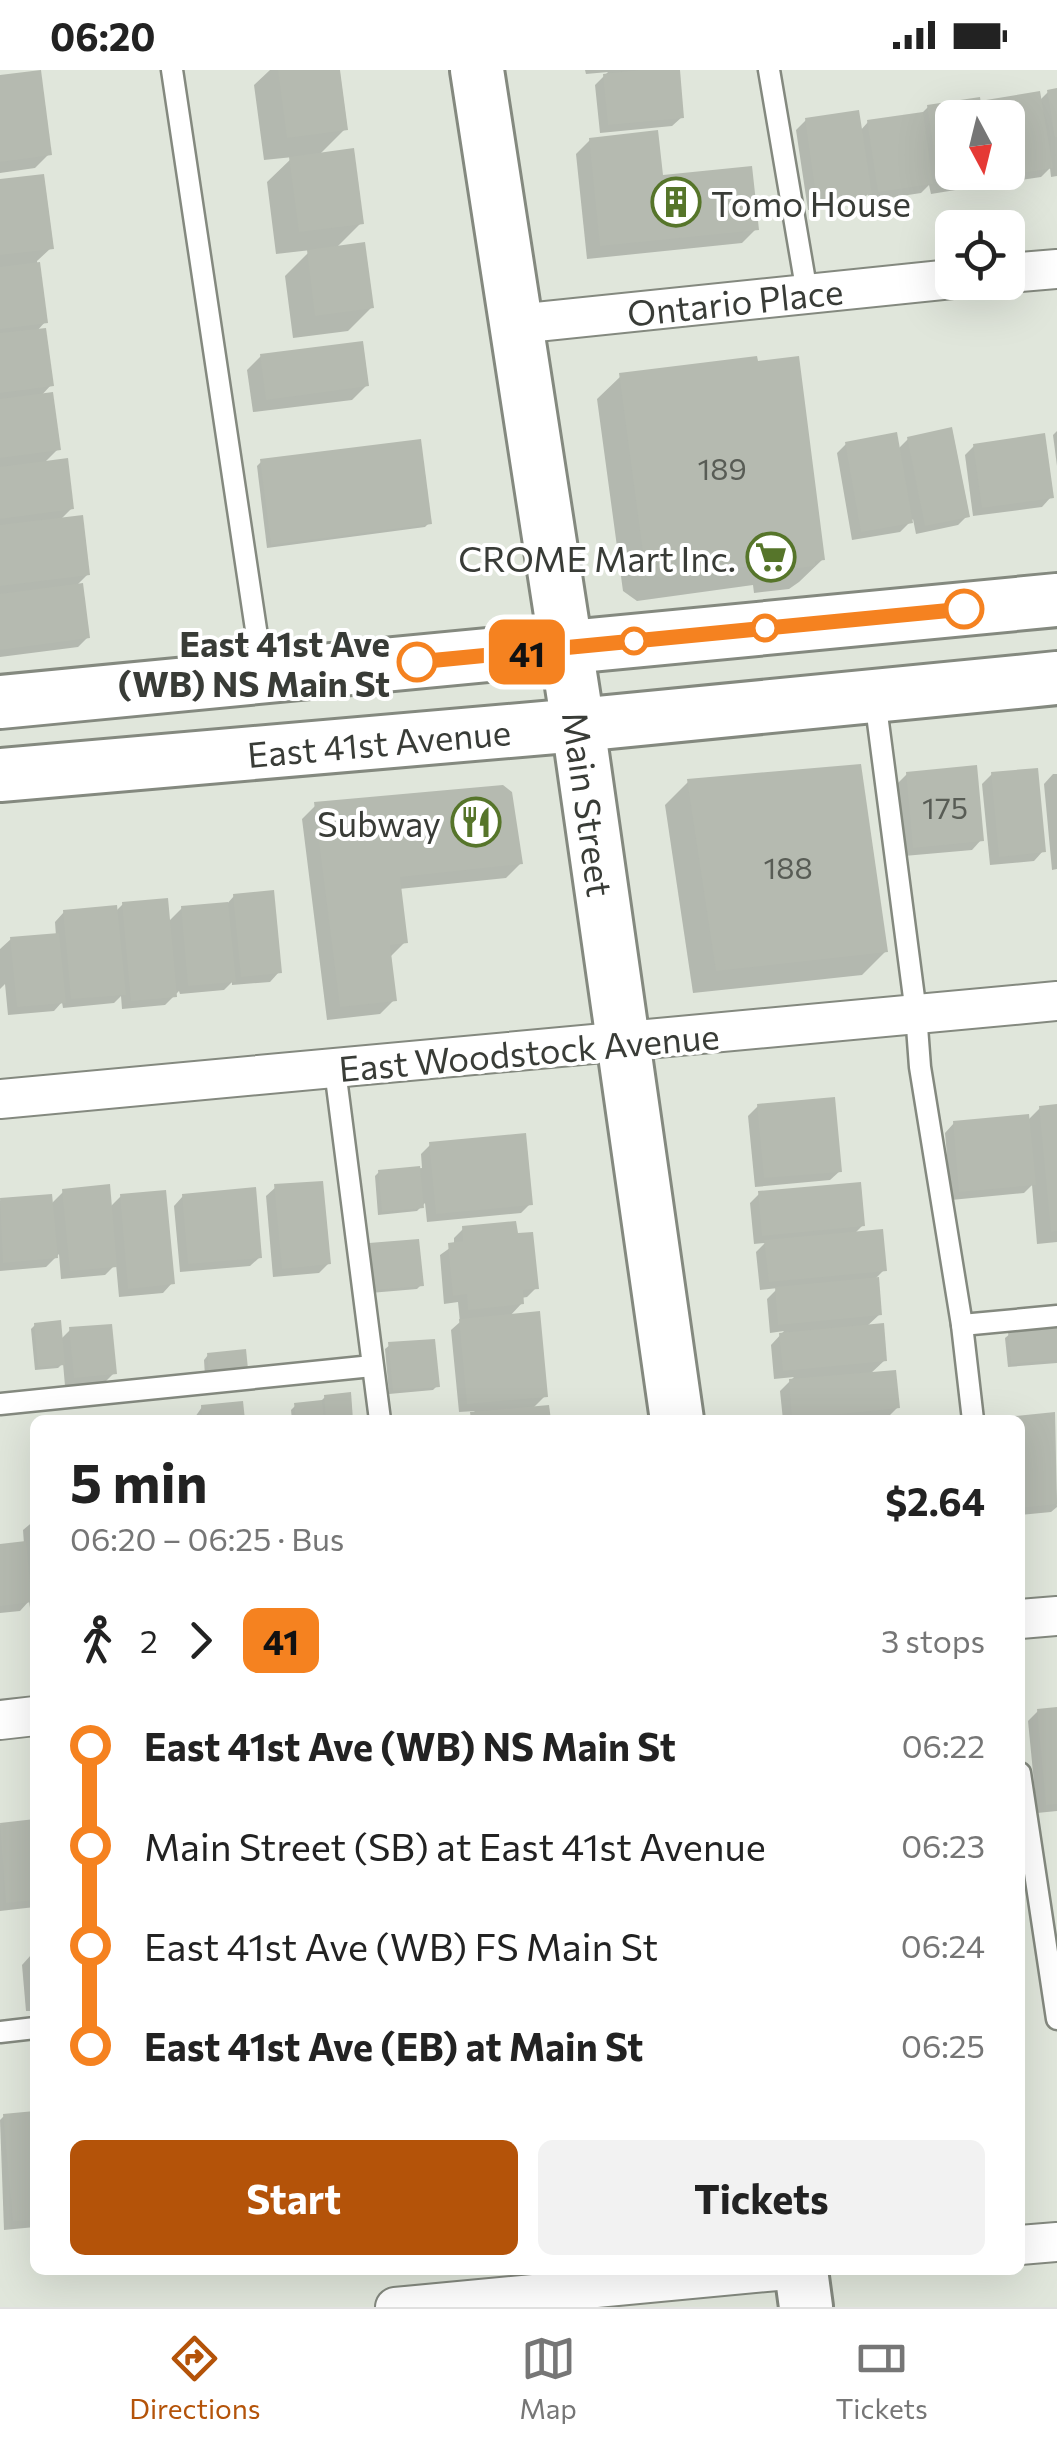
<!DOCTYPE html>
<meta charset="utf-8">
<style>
body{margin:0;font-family:Commissioner,sans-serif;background:#f2f2f2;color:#222;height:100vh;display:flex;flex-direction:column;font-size:38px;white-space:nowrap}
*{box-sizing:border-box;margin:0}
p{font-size:32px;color:#767676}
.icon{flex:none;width:55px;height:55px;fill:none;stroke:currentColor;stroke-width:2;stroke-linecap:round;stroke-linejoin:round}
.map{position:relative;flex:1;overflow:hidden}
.drawer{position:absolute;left:30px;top:1345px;width:995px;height:860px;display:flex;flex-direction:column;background:#fff;border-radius:15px;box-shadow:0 10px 40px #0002}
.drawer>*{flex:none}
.badge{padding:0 20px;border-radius:15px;font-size:35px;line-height:65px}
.needle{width:65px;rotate:173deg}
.fabs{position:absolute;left:935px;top:30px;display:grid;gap:20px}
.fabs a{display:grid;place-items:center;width:90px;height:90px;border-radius:15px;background:#fff;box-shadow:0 10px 40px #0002;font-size:50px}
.map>.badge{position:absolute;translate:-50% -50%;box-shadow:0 0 0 5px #fff}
.legs{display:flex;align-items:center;gap:15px;height:110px;padding:0 40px;font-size:32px}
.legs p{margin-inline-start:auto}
.summary{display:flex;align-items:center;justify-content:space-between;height:170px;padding:0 40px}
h1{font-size:55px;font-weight:700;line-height:75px}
.cta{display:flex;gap:20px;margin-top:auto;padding:20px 40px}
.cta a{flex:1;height:115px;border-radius:15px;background:#b45309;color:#fff;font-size:40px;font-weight:700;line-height:115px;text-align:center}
.cta a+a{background:#f2f2f2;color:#222}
ul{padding:0 40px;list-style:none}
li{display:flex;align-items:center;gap:35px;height:100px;font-size:38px}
li i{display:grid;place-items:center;width:15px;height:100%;margin:0 12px;background:currentColor}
li i::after{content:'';width:25px;height:25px;margin:-12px;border:8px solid;border-radius:50%;background:#fff}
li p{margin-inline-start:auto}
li:first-child i{background:linear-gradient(#0000 50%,currentColor 0)}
li:last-child i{background:linear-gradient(currentColor 50%,#0000 0)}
.status{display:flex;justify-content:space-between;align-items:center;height:70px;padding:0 50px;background:#fff;direction:ltr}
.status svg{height:28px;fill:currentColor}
.tab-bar{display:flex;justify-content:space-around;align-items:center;height:140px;border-top:2px solid #e0e0e0;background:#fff;font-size:28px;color:#767676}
.tab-bar a{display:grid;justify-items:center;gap:5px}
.tab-bar .on{color:#b45309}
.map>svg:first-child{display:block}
.shadow{fill:#0003;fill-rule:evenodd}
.building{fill:#b5bab0}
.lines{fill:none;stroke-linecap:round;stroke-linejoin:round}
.lane-casing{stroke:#84897f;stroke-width:25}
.street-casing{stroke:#84897f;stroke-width:42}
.secondary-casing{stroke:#84897f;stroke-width:58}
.lane{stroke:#fff;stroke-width:20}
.street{stroke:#fff;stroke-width:38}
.secondary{stroke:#fff;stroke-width:52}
.line-1-casing{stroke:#fff;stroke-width:22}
.line-1{stroke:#f58220;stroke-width:15}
.stop-1-dot{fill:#fff;stroke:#f58220;stroke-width:5}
.labels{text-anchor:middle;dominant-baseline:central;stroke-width:8;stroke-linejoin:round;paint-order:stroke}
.number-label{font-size:30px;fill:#585c55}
.poi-label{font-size:35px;fill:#393c37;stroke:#fff;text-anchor:end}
.street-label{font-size:35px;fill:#393c37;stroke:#fff}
.stop-label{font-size:35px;font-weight:bold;fill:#393c37;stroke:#fff;text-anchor:end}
</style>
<div class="status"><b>06:20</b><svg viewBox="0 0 49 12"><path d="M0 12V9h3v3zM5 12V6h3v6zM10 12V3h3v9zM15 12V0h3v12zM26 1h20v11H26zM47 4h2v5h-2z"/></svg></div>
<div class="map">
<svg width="1057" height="2237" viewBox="0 0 1057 2237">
<rect width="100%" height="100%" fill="#e0e6db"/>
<g class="shadow">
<polygon points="270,0 337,0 345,59 319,85 361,153 335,179 371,238 348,261 293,268 285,206 311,180 276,184 267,112 293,87 264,90 254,15"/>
<polygon points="585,0 678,0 682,47 672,56 600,63 595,15 608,2 586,4"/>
<polygon points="0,7 49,84 35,98 0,103"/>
<path d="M1057,21v85l-6,1 -1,-9 -9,9 -52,8 -1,-7 -8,8 -49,8 -2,-9 -8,8 -52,8 -1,-7 -8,8 -52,8 -12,-80 10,-10 54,11 8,-9 53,-8 7,-7 51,3 8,-8 52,-1 9,-9zM952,48h56v54h-56z"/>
<polygon points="590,70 661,108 756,159 742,173 587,189 576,84"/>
<polygon points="0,112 51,178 37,191 45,252 36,262 51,315 40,327 58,379 43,394 72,438 60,450 88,504 75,517 88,567 78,577 0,587"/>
<polygon points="261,286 366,316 352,330 253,342 247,300"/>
<polygon points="621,306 823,489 799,512 789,519 754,523 753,515 637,531 623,521 597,329"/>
<polygon points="1057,361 1057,396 1053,365"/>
<polygon points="908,369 967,446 958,455 916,464 913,449 900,462 852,470 837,383 846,374 897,380"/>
<polygon points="974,376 1051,427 1042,437 973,446 965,385"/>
<polygon points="261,392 429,453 425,457 267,478 257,396"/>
<polygon points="907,704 981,770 972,780 904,786 898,713"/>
<polygon points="992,704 1043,781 1034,791 990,795 982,714"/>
<polygon points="1053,704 1057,704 1057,799 1052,800 1044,714"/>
<polygon points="688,712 886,881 862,905 693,923 665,735"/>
<polygon points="316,735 520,794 506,808 399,819 405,872 391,886 394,930 380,944 327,950 302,749"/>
<polygon points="234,826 279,902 270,912 232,915 232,912 224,920 180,924 179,921 165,935 122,939 121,926 114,933 63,938 62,932 54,941 8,945 5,914 0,919 0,879 11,869 56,866 55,852 64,842 115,842 123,834 168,852 182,838 226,835"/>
<polygon points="758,1036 840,1101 830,1110 755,1117 748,1046"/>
<polygon points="1057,1036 1057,1172 1037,1174 1032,1115 1024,1123 951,1130 945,1063 954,1053 1027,1051 1040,1038"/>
<polygon points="430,1075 530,1134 521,1143 427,1152 425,1133 417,1141 378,1145 375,1106 379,1102 422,1098 421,1084"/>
<polygon points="276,1117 328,1194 319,1203 273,1207 266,1126"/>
<polygon points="64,1121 109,1138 121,1126 172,1213 163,1223 119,1227 116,1194 105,1205 61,1209 59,1184 46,1197 0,1201 0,1131 50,1127 51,1134"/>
<polygon points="759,1124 863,1155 854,1164 884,1200 876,1208 880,1244 866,1257 885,1290 870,1304 898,1337 885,1350 896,1350 783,1350 780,1321 794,1307 774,1309 771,1275 784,1261 770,1263 767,1229 778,1218 760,1220 756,1182 765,1173 754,1174 750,1133"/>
<polygon points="183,1126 260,1187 250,1196 180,1202 174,1136"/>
<polygon points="463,1159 536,1218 527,1227 521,1228 522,1233 509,1247 545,1326 532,1339 548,1350 466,1350 475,1341 459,1342 451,1260 460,1252 458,1232 444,1234 440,1185 454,1175 454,1168"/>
<polygon points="370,1176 421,1215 417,1219 370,1223 366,1180"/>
<polygon points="35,1255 60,1270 70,1260 114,1303 105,1312 65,1316 63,1293 58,1298 35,1300 31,1259"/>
<polygon points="1057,1260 1057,1293 1008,1297 1005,1268 1010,1264"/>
<polygon points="390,1275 437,1316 433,1320 389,1324 385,1279"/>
<polygon points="244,1282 205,1306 204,1290 208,1285"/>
<polygon points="325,1327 351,1350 292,1350 291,1340 295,1336 321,1331"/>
<polygon points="202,1337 242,1350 193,1350"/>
<polygon points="1052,1345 1057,1437 1051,1442 1020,1445 1020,1350 1004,1350"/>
<polygon points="35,1450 35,1538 30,1538 29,1531 20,1541 0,1543 0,1476 24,1474 23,1460"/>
<polygon points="1057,1640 1057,1741 1037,1743 1028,1651 1038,1641"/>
<polygon points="35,1752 35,1837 0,1841 0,1755"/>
<polygon points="31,1885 35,1885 35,1941 26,1941 22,1895"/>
<polygon points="35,2044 35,2157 4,2160 0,2050 4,2046"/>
</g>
<g class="building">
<polygon points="41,0 52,85 0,92 0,5"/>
<polygon points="278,0 340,0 348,60 287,68"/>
<polygon points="640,0 680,0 684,48 608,55 603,4"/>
<polygon points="1057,18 1057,67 1055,67 1047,20"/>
<polygon points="1040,21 1053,98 998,107 997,102 1008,102 1008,48 989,48 986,30"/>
<polygon points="980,27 983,48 952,48 952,102 992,102 993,107 939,116 927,35"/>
<polygon points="859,40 872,124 817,132 805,48"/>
<polygon points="923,42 933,114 878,122 867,50"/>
<polygon points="658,60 663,105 752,96 759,160 600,176 589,68"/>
<polygon points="354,78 364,154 299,162 289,87"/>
<polygon points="44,104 54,179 0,185 0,109"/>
<polygon points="365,172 374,238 315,246 307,180"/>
<polygon points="40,192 48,253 0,259 0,197"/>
<polygon points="46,258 54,316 0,323 0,263"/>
<polygon points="363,271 369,316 266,330 260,284"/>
<polygon points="757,286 758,291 799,286 825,490 815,491 815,496 776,501 775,493 661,508 645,498 619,303"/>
<polygon points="53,322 61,380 0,388 0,329"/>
<polygon points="952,357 970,447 925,456 907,367"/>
<polygon points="897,362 913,453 861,462 845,372"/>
<polygon points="1045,363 1054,428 982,438 973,374"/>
<polygon points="421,369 432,454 271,475 260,389"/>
<polygon points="68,388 74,439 0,449 0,397"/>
<polygon points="83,445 90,505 0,516 0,455"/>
<polygon points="83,513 90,568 0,580 0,524"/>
<polygon points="861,694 888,882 716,901 687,709"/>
<polygon points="977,695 984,771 913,778 906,702"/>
<polygon points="1038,698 1046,782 999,787 991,702"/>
<polygon points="503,715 512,722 523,794 400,807 408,873 390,875 397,931 340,937 314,732"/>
<polygon points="274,820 282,903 241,907 233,824"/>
<polygon points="168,828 177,927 131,931 122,832"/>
<polygon points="228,832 236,912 188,916 181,836"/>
<polygon points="117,835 126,925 71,929 63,840"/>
<polygon points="59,863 66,933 17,937 10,867"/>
<polygon points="835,1027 842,1102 764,1108 757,1034"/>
<polygon points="1057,1034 1057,1161 1051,1162 1039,1036"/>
<polygon points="1029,1044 1036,1115 959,1122 953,1051"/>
<polygon points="526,1063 533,1135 436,1144 429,1072"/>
<polygon points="420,1096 424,1138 382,1142 378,1100"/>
<polygon points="323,1111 331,1194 282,1199 274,1114"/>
<polygon points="861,1112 865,1156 762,1166 758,1121"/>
<polygon points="110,1114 117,1197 70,1201 62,1119"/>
<polygon points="256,1117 262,1188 188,1194 182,1124"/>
<polygon points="166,1120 175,1214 128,1219 120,1124"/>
<polygon points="52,1124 58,1188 3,1193 0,1128"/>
<polygon points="516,1151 518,1163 533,1162 539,1219 523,1220 524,1234 468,1240 467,1224 453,1226 448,1173 463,1171 462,1156"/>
<polygon points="883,1159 887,1201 769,1212 764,1170"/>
<polygon points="419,1169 424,1216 373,1220 369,1173"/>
<polygon points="879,1207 882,1245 778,1255 775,1217"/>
<polygon points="540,1241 548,1327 467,1334 459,1249"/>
<polygon points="61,1250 65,1295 38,1297 34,1253"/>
<polygon points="884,1253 887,1291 783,1301 779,1263"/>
<polygon points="112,1254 117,1304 74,1308 69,1257"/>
<polygon points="1057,1258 1057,1290 1011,1294 1008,1262"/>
<polygon points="435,1269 440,1317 393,1321 388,1272"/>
<polygon points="246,1279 248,1299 209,1303 207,1283"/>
<polygon points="896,1300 900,1338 792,1349 789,1309"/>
<polygon points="351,1322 353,1350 326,1350 324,1325"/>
<polygon points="322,1330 324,1350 296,1350 294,1333"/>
<polygon points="243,1331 245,1350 202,1350 201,1335"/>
<polygon points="549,1335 551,1350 471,1350 470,1342"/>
<polygon points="1055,1342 1057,1434 1020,1438 1020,1350 1006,1350 1005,1347"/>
<polygon points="26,1471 32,1532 0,1536 0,1474"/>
<polygon points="1057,1637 1057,1734 1046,1735 1037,1639"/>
<polygon points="35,1749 35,1830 6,1833 0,1753"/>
<polygon points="35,2041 35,2150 13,2151 3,2044"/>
</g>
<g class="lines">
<g class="lane-casing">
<g id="lane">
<polyline points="172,0 263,606"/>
<polyline points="769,0 807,223"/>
<polyline points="875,629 916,943 920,997 962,1255 973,1350"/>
<polyline points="335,1000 380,1350"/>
<polyline points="962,1255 1057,1246"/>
<polyline points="0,1334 372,1296"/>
<polyline points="1020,1703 1057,1949"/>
<polyline points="0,1962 35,1958"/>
</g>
</g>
<g class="street-casing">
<g id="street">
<polyline points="1008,203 1057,199"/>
<polyline points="517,254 952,209"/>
<polyline points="0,1029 1057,931"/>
<polyline points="1020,1549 1057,1546"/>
<polyline points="0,1650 35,1646"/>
<polyline points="1020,2175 1057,2172"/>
<polyline points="395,2237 788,2200"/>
</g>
</g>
<g class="secondary-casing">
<g id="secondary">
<polyline points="477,0 578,655 677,1350"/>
<polyline points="0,632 1057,530"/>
<polyline points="0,705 578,655 1057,608"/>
<polyline points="801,2200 806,2237"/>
</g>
</g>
<use href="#lane" class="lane"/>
<use href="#street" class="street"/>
<use href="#secondary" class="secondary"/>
</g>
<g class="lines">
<g class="line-1-casing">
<polyline id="line-1" points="417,592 964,539"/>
</g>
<use href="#line-1" class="line-1"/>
</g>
<defs>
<g id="building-ring" transform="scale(2.5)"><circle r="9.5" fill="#fff" stroke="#56752a" stroke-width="1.5"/><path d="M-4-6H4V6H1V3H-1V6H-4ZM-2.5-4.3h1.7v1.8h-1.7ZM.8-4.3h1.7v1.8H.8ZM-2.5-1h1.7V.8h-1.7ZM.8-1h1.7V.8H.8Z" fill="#56752a"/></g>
<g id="supermarket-ring" transform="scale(2.5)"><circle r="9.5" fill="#fff" stroke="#56752a" stroke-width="1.5"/><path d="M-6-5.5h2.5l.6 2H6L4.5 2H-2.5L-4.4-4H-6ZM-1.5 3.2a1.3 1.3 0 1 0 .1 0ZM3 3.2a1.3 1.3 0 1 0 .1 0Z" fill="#56752a"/></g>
<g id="restaurant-ring" transform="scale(2.5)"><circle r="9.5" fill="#fff" stroke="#56752a" stroke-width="1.5"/><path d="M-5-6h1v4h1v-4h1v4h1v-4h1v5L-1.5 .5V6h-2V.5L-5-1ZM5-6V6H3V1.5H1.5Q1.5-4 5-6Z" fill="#56752a"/></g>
</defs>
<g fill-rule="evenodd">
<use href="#building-ring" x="676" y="132"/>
<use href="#supermarket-ring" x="771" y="487"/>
<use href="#restaurant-ring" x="476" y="752"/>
</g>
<g class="stop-1-dot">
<circle cx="964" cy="539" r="18"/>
<circle cx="765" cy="558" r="12"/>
<circle cx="634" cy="571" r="12"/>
<circle cx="417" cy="592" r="18"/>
</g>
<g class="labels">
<g class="number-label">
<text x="722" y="397">189</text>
<text x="945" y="736">175</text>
<text x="788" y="796">188</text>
</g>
<g class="poi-label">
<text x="711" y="132" text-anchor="start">Tomo House</text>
<text x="736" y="487">CROME Mart Inc.</text>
<text x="441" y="752">Subway</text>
</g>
<g class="street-label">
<text transform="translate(735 231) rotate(-6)">Ontario Place</text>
<text transform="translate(379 672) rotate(-5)">East 41st Avenue</text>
<text transform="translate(589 734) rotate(82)">Main Street</text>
<text transform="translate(529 981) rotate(-5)">East Woodstock Avenue</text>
</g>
<g class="stop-label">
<text x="390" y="572">East 41st Ave<tspan x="390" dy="40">(WB) NS Main St</tspan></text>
</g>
</g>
</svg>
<div class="fabs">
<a><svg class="needle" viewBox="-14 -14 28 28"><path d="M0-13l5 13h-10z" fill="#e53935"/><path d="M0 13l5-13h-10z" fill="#767676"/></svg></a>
<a><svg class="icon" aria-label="locate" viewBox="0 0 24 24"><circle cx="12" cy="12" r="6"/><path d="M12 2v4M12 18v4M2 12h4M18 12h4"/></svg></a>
</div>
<b class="badge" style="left:527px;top:582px;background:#f58220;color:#111">41</b>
<section class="drawer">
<div class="summary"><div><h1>5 min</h1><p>06:20 – 06:25 · Bus</p></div><b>$2.64</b></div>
<div class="legs"><svg class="icon" aria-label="walk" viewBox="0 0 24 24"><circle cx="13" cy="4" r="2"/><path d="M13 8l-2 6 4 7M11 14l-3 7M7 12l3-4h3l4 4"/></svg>2<svg class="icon" aria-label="forward" viewBox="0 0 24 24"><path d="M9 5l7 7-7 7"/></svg><b class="badge" style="background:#f58220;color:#111">41</b><p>3 stops</p></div>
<ul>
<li><i style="color:#f58220"></i><b>East 41st Ave (WB) NS Main St</b><p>06:22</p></li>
<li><i style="color:#f58220"></i><span>Main Street (SB) at East 41st Avenue</span><p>06:23</p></li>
<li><i style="color:#f58220"></i><span>East 41st Ave (WB) FS Main St</span><p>06:24</p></li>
<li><i style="color:#f58220"></i><b>East 41st Ave (EB) at Main St</b><p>06:25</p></li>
</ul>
<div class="cta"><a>Start</a><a>Tickets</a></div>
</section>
</div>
<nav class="tab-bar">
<a class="on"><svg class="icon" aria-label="directions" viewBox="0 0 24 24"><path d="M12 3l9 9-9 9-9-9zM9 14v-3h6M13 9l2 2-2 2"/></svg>Directions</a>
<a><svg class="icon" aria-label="map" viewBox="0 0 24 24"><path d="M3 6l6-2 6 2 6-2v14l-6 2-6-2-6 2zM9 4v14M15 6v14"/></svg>Map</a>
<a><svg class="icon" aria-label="tickets" viewBox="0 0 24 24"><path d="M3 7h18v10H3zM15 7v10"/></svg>Tickets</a>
</nav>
